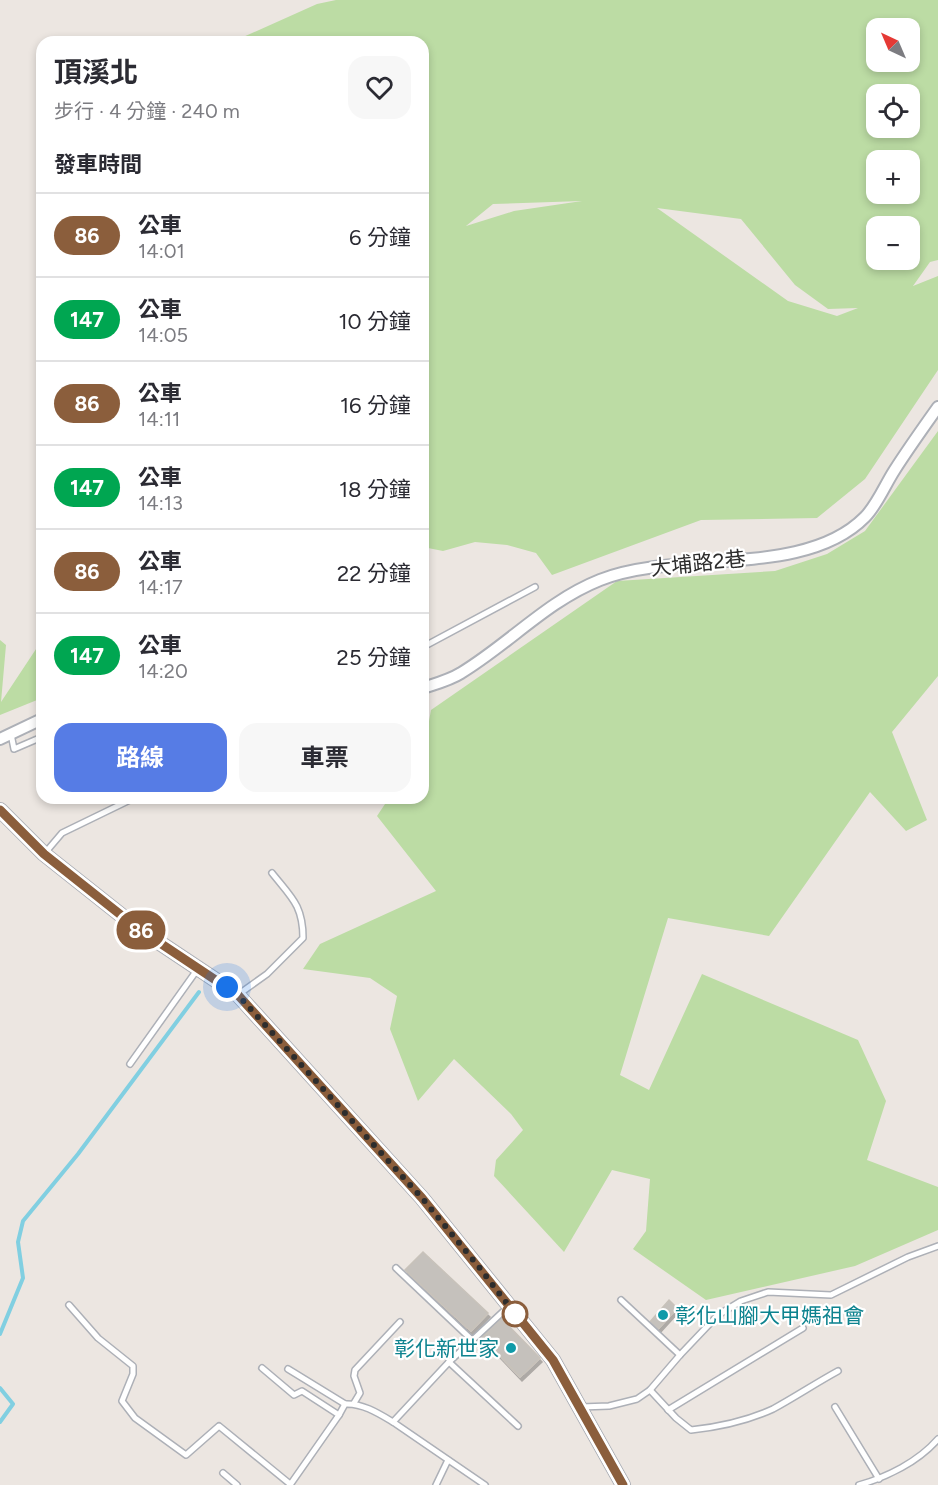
<!DOCTYPE html>
<html lang="zh-TW">
<meta charset="utf-8">
<style>
body{margin:0;font-family:Figtree,"Noto Sans TC",sans-serif;background:#f7f7f7;color:#2b2b33;height:100vh;display:flex;flex-direction:column;font-size:22px;white-space:nowrap}
*{box-sizing:border-box;margin:0}
p{font-size:20px;color:#7c7c81}
.icon{flex:none;width:33px;height:33px;fill:none;stroke:currentColor;stroke-width:2;stroke-linecap:round;stroke-linejoin:round}
.map{position:relative;flex:1;overflow:hidden}
.side{position:absolute;left:36px;top:36px;width:393px;height:768px;display:flex;flex-direction:column;background:#fff;border-radius:18px;box-shadow:0 3px 9px #0003}
.side>*{flex:none}
.badge{padding:0 12px;border-radius:20px;font-size:21px;line-height:39px}
.needle{width:39px;rotate:316deg}
.buttons{position:absolute;left:866px;top:18px;display:grid;gap:12px}
.buttons a{display:grid;place-items:center;width:54px;height:54px;border-radius:12px;background:#fff;box-shadow:0 3px 9px #0003;font-size:30px}
.you{position:absolute;width:30px;height:30px;margin:-15px;border:4px solid #fff;border-radius:50%;background:#1a73e8;box-shadow:0 0 0 9px #1a73e833}
.map>.badge{position:absolute;translate:-50% -50%;box-shadow:0 0 0 3px #fff}
h2{padding:0 18px;font-size:22px;line-height:54px}
.round{display:grid;place-items:center;flex:none;width:63px;height:63px;border-radius:18px;background:#f7f7f7}
.summary{display:flex;align-items:center;justify-content:space-between;height:102px;padding:0 18px}
h1{font-size:28px;font-weight:700;line-height:45px}
.button{display:flex;gap:12px;margin-top:auto;padding:12px 18px}
.button a{flex:1;height:69px;border-radius:18px;background:#567ce5;color:#fff;font-size:24px;font-weight:700;line-height:69px;text-align:center}
.button a+a{background:#f7f7f7;color:#2b2b33}
ul{padding:0;list-style:none}
li{display:flex;align-items:center;gap:18px;height:84px;padding:0 18px;border-top:2px solid #e1e1e2}
li div{flex:1}
li b{display:block;font-size:22px}
li em{font-style:normal}
li .badge{min-width:66px;font-weight:700;text-align:center}
.map>svg:first-child{display:block}
.green{fill:#bcdca4;fill-rule:evenodd}
.lines{fill:none;stroke-linecap:round;stroke-linejoin:round}
.stream{stroke:#81cfe1;stroke-width:4}
.building{fill:#c5c1bc;stroke:#c8c2ba;stroke-width:1.5;filter:url(#shadow)}
.service-casing{stroke:#adb0b7;stroke-width:8}
.minor-casing{stroke:#adb0b7;stroke-width:14}
.secondary-casing{stroke:#adb0b7;stroke-width:16}
.service{stroke:#fff;stroke-width:5}
.minor{stroke:#fff;stroke-width:10}
.secondary{stroke:#fff;stroke-width:14}
.line-casing{stroke:#fff;stroke-width:14}
.line{stroke:#8b5e3c;stroke-width:9}
.walk{stroke:#2d2d2d;stroke-width:6;stroke-dasharray:0 10.8}
.stop-dot{fill:#fff;stroke:#8b5e3c;stroke-width:3}
.culture-dot{fill:#0f9aa8;stroke:#fff;stroke-width:2}
.labels{text-anchor:middle;dominant-baseline:central;stroke-width:4.5;stroke-linejoin:round;paint-order:stroke}
.street-label{font-size:21px;fill:#2d2d2d;stroke:#fff}
.culture-label{font-size:21px;fill:#0d838f;stroke:#fff;text-anchor:start}
</style>
<div class="map">
<svg width="938" height="1485" viewBox="0 0 938 1485">
<defs>
<filter id="shadow"><feDropShadow dx="2" dy="4" stdDeviation="0" flood-color="#0004"/></filter>
</defs>
<rect width="100%" height="100%" fill="#ece6e1"/>
<g class="green">
<path d="M336,0h602v260l-8,2 -17,24 25,-10v94l-73,109 -48,39 -116,2 -149,55 -16,-22 -29,-8 -32,-3 -32,9 -20,-4v-505h-191l85,-38zM876,28h33v34h-33zM876,94h33v34h-33zM909,160v34h-33v-34zM582,201l-68,10 -48,15 27,-22zM657,208l84,11 54,66 33,24 30,-1 -21,8 -49,-15zM876,226h33v34h-33z"/>
<polygon points="938,431 938,676 892,732 927,820 906,831 870,792 769,936 668,918 620,1075 649,1090 702,974 858,1040 886,1101 867,1160 938,1187 938,1230 855,1266 706,1300 633,1249 646,1231 650,1179 612,1170 564,1252 494,1176 496,1160 523,1130 511,1114 454,1059 418,1101 390,1029 397,996 370,978 303,969 320,944 436,891 377,816 389,798 423,798 423,747 425,743 431,710 617,581 775,571 827,554 865,531"/>
<polygon points="0,640 6,645 1,702 42,640 42,698 0,715"/>
</g>
<g class="lines">
<g class="stream">
<polyline points="0,1334 23,1278 18,1242 23,1221 78,1154 199,992"/>
<polyline points="0,1388 13,1404 0,1422"/>
</g>
</g>
<g class="building">
<polygon points="423,1252 488,1313 471,1331 405,1270"/>
<polygon points="669,1300 677,1308 657,1330 649,1323"/>
<polygon points="501,1318 540,1358 520,1377 482,1337"/>
</g>
<g class="lines">
<g class="service-casing">
<g id="service">
<polyline points="423,647 535,587"/>
<polyline points="11,734 14,749 42,737"/>
<polyline points="45,853 62,833 134,798"/>
<path d="M239,994l28,-20 36,-36c0,-33 -12,-41 -31,-65"/>
<polyline points="130,1064 197,970"/>
<polyline points="396,1268 472,1340"/>
<polyline points="621,1300 680,1355"/>
<polyline points="69,1305 98,1338 133,1366 133,1374 122,1401 135,1418 186,1455 219,1426 290,1484"/>
<polyline points="449,1362 518,1426"/>
<polyline points="262,1368 294,1395 302,1391 339,1415"/>
<polyline points="288,1369 345,1404"/>
<path d="M650,1390l26,28 15,12c28,-3 56,-9 82,-21 22,-12 43,-26 65,-38"/>
<polyline points="354,1403 360,1393 354,1376 355,1370 400,1322"/>
<polyline points="581,1407 609,1406 637,1399 650,1390 680,1355 718,1315 741,1301 768,1292 831,1295 908,1257 938,1246"/>
<polyline points="835,1407 879,1479"/>
<polyline points="668,1410 803,1328"/>
<polyline points="393,1422 485,1485"/>
<polyline points="223,1473 237,1485"/>
<path d="M290,1485l49,-70 6,-11c17,-1 33,9 48,18l56,-60 59,-55"/>
<polyline points="436,1485 448,1460"/>
<path d="M859,1485c28,-8 59,-23 79,-46"/>
</g>
</g>
<g class="minor-casing">
<g id="minor">
<path d="M423,688c12,-4 27,-8 38,-15 48,-29 86,-72 139,-93 77,-31 204,-1 265,-63 12,-12 20,-32 29,-46 14,-22 29,-43 44,-64"/>
<polyline points="0,739 42,719"/>
</g>
</g>
<g class="secondary-casing">
<polyline id="secondary" points="0,810 44,854 136,927 238,995 422,1198 553,1360 623,1485"/>
</g>
<use href="#service" class="service"/>
<use href="#minor" class="minor"/>
<use href="#secondary" class="secondary"/>
</g>
<g class="lines">
<g class="line-casing">
<polyline id="line" points="0,810 44,854 136,927 238,995 422,1198 553,1360 623,1485"/>
</g>
<use href="#line" class="line"/>
<polyline class="walk" points="227,987 238,995 422,1198 479,1267 515,1314"/>
</g>
<circle class="stop-dot" cx="515" cy="1314" r="12"/>
<g class="culture-dot">
<circle cx="663" cy="1315" r="6"/>
<circle cx="511" cy="1348" r="6"/>
</g>
<g class="labels">
<g class="street-label">
<text transform="translate(698 563) rotate(-6)">大埔路2巷</text>
</g>
<g class="culture-label">
<text x="675" y="1315">彰化山腳大甲媽祖會</text>
<text x="499" y="1348" text-anchor="end">彰化新世家</text>
</g>
</g>
</svg>
<div class="buttons">
<a><svg class="needle" viewBox="-14 -14 28 28"><path d="M0-13l5 13h-10z" fill="#e53935"/><path d="M0 13l5-13h-10z" fill="#7c7c81"/></svg></a>
<a><svg class="icon" aria-label="locate" viewBox="0 0 24 24"><circle cx="12" cy="12" r="6"/><path d="M12 2v4M12 18v4M2 12h4M18 12h4"/></svg></a>
<a>+</a>
<a>−</a>
</div>
<div class="you" style="left:227px;top:987px"></div>
<b class="badge" style="left:141px;top:930px;background:#8b5e3c;color:#fff">86</b>
<section class="side">
<div class="summary"><div><h1>頂溪北</h1><p>步行 · 4 分鐘 · 240 m</p></div><a class="round"><svg class="icon" aria-label="heart" viewBox="0 0 24 24"><path d="M12 20l-8-8c-3-5 5-10 8-4 3-6 11-1 8 4z"/></svg></a></div>
<h2>發車時間</h2>
<ul>
<li><span class="badge" style="background:#8b5e3c;color:#fff">86</span><div><b>公車</b><p>14:01</p></div><em>6 分鐘</em></li>
<li><span class="badge" style="background:#00a651;color:#fff">147</span><div><b>公車</b><p>14:05</p></div><em>10 分鐘</em></li>
<li><span class="badge" style="background:#8b5e3c;color:#fff">86</span><div><b>公車</b><p>14:11</p></div><em>16 分鐘</em></li>
<li><span class="badge" style="background:#00a651;color:#fff">147</span><div><b>公車</b><p>14:13</p></div><em>18 分鐘</em></li>
<li><span class="badge" style="background:#8b5e3c;color:#fff">86</span><div><b>公車</b><p>14:17</p></div><em>22 分鐘</em></li>
<li><span class="badge" style="background:#00a651;color:#fff">147</span><div><b>公車</b><p>14:20</p></div><em>25 分鐘</em></li>
</ul>
<div class="button"><a>路線</a><a>車票</a></div>
</section>
</div>
